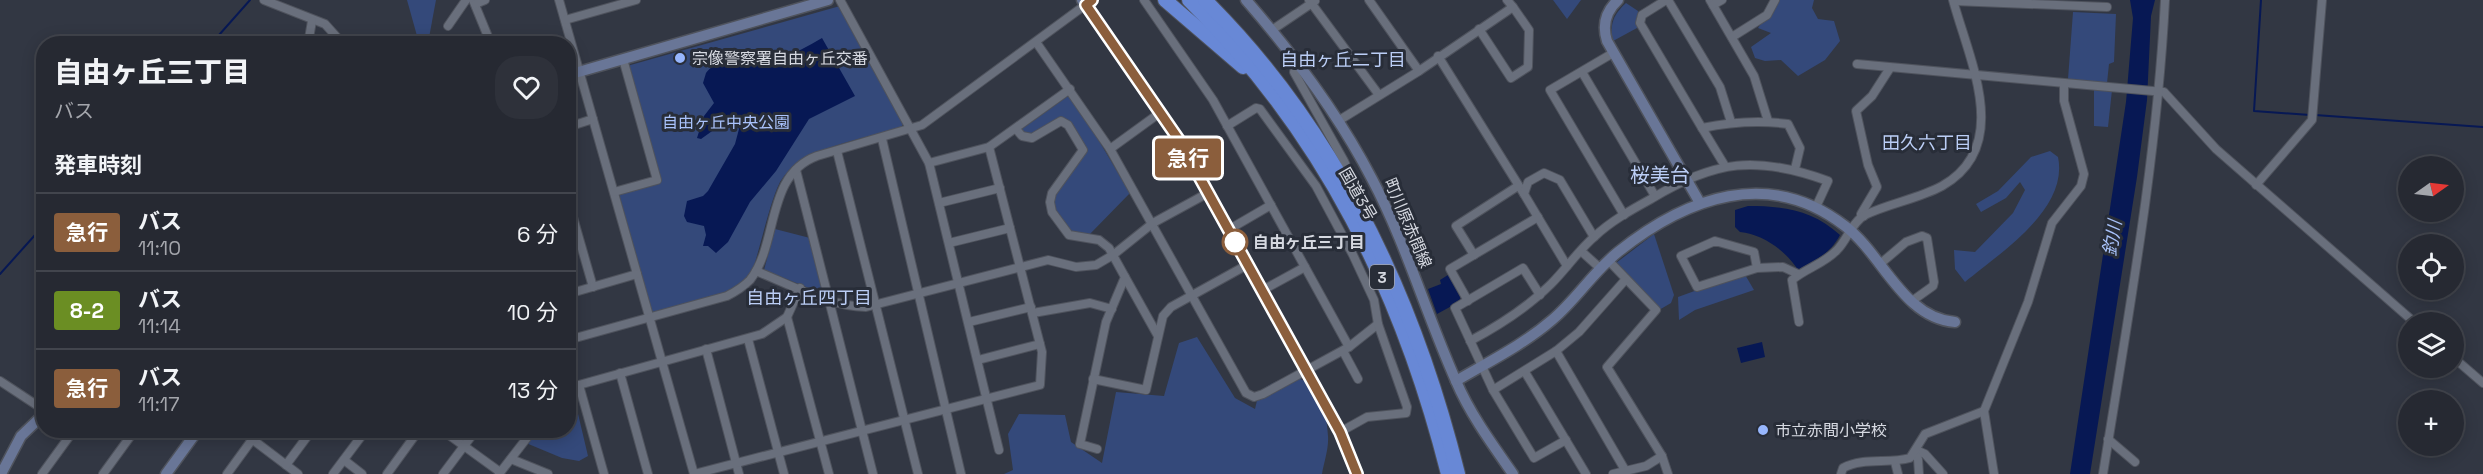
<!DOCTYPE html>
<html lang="ja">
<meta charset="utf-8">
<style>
body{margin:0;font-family:"Space Grotesk","Noto Sans JP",sans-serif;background:#2e313a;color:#f1f3f6;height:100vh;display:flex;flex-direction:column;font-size:22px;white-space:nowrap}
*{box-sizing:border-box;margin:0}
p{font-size:20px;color:#a4a6ac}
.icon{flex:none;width:33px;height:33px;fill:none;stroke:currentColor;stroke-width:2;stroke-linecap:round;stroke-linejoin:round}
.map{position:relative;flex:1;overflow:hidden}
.side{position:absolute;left:36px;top:36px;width:540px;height:402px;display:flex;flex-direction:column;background:#262932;border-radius:24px;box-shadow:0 3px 15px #0003,0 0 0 2px #42454d}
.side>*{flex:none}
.badge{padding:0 12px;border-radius:4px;font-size:21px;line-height:39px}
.needle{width:39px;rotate:76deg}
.fabs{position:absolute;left:2398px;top:156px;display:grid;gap:12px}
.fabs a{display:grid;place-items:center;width:66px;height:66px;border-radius:50%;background:#262932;box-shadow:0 3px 15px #0003,0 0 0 2px #42454d;font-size:30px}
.map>.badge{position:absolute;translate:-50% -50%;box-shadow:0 0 0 3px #fff}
h2{padding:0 18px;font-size:22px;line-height:54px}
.round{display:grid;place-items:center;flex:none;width:63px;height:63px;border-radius:24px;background:#2e313a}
.headline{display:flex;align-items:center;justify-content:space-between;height:102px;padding:0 18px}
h1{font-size:28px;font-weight:800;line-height:45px}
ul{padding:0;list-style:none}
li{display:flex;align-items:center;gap:18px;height:78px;padding:0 18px;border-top:2px solid #42454d}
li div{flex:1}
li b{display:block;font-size:22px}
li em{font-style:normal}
li .badge{min-width:66px;font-weight:700;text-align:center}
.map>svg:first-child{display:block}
.green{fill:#34497a}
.water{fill:#071854}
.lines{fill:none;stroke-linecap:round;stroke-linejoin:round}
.stream{stroke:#071854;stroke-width:2}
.street-casing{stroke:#4f535d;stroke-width:10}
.secondary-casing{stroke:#4f535d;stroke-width:13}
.highway-casing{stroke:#4f535d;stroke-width:16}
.street{stroke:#696f7c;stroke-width:8}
.secondary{stroke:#697697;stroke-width:10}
.highway{stroke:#6888d6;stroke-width:14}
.line-casing{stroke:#fff;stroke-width:14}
.line{stroke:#8b5e3c;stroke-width:9}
.poi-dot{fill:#97b6fd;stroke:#282d38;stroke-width:2}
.stop-dot{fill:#fff;stroke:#8b5e3c;stroke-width:3}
.labels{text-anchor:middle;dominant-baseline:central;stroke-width:6;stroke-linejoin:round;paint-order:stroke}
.shield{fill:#282d38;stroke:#a2a5ae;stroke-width:1.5}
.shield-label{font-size:15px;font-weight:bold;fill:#d6d9e1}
.poi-label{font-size:16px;fill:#d6d9e1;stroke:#282d38;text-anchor:start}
.park-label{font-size:16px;fill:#a9c2fb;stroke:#282d38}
.street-label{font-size:16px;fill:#d6d9e1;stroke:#282d38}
.stop-label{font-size:16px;font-weight:bold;fill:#d6d9e1;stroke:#282d38;text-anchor:start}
.neighbourhood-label{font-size:18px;fill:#bbcef6;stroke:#282d38}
.water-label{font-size:18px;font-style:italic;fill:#a8c2fa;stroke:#282d38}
.quarter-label{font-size:20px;fill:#bbcef6;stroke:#282d38}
</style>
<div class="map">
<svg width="2483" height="474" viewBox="0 0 2483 474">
<rect width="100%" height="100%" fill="#323743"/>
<g class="green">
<polygon points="407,0 436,0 428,43 419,43"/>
<polygon points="1553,0 1581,0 1567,19"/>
<polygon points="1776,0 1814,0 1812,8 1818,19 1834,21 1840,41 1825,60 1798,76 1781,60 1765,61 1755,58 1751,47 1771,33 1758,28"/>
<path d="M1626,3l12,8 -1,17 -24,13c-4,-17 1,-27 13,-38z"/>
<path d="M840,6l64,115 -3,7c-37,11 -100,19 -121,54 -10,19 -20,67 -28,90 -23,28 -65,31 -100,41l-33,-119 41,-11 -33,-117z"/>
<polygon points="2073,12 2116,14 2114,62 2109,64 2107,83 2068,79"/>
<polygon points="2094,89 2112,90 2108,127 2094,126"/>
<path d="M1071,94l59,99 -41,42 -17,-1c-6,-9 -16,-19 -19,-28 -5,-17 23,-40 32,-52l1,-7 -18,-26 -10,-3 -19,15 -12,2 -5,-3v-3z"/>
<path d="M2050,151l8,6c11,52 -58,96 -93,125l-10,-13 -1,-19 21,2 38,-39 12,-23 -5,-8 -14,16 -25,14 -5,-8 22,-13 33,-34z"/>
<polygon points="775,229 810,238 823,291 821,293 764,270"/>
<polygon points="1654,234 1674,295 1671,303 1659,310 1616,263"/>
<polygon points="1744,273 1754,290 1695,310 1679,320 1678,297"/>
<path d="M1197,337l38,61 20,11 4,-17c45,-35 67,0 69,44 1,12 -4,26 -6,38h-318l9,-4 -5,-36 11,-20 46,1 6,27 31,21 14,-71 48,4 15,-53z"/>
<polygon points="569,400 575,401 588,456 579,461 562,458 526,443 536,431 568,430"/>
</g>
<g class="water">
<polygon points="2130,0 2155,0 2151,16 2147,100 2137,177 2090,474 2070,474 2126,102 2133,18"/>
<path d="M822,38l33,58 -46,23 -33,52 -26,31 -22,40 -12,11 -8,-7h-5l3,-11 -2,-9 -17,-4 -3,-6 3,-15 16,-5 5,-5 27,-47 4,-15 -4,-7 -6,-3 -28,20 -4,-1 7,-22 10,-13 -11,-20 3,-10c15,-20 50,-9 73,-15 16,-4 29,-12 43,-20z"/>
<path d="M1748,206c36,0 65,4 92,29 -10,19 -24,25 -42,35 -12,-19 -35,-36 -58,-38l-5,-5v-17z"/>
<polygon points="1448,275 1461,296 1459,302 1437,314 1428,289 1441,284 1440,280"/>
<polygon points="1762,342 1765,357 1741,363 1737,348"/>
</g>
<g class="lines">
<g class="stream">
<polyline points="2261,0 2254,111 2310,115"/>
<polyline points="211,44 250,0"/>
<polyline points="2315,115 2483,127"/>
<polyline points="0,274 44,225"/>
</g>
<g class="street-casing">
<g id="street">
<polyline points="264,0 325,24 343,44"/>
<polyline points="473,0 491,44"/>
<polyline points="559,0 694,474"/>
<polyline points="840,0 929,163 999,450"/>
<polyline points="1144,0 1213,100 1349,347"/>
<polyline points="1309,0 1379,95"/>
<polyline points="1369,0 1419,71"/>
<polyline points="1666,0 1642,15 1640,23 1702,128"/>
<polyline points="1668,0 1720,87 1731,122"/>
<polyline points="1710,0 1754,76 1768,121"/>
<polyline points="1954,1 2107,7"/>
<polyline points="475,4 485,0"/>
<polyline points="1713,5 1722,0"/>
<polyline points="565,20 636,0"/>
<polyline points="448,26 466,0"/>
<polyline points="1479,29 1511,78 1528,67 1529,30 1513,7"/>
<polyline points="1272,30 1315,1"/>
<polyline points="1732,37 1767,15 1775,0"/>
<polyline points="1036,42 1110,149 1246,393 1254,397 1263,394 1349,347 1378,324"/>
<polyline points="308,44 312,21"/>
<polyline points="1613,53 1550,90 1624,215"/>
<polyline points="1438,56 1524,194"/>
<polyline points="1296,62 1294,72 1344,161 1368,213"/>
<polyline points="1857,64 2164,92 2216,149 2414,322"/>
<polyline points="1582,72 1655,196"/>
<polyline points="1338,121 1419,71 1513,7 1507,0"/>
<polyline points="1227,126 1256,108 1260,109 1316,186 1353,255 1374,300 1378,324 1407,407 1406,413 1367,417 1340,432"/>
<polyline points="568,127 593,119"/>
<polyline points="1016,129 1022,136 1032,138 1061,121 1068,125 1083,150 1052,193 1050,202 1052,212 1069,235 1099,240 1109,248 1125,277 1106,322 1080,444 1097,449"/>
<polyline points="882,139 961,474"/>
<polyline points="1110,149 1161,112"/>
<polyline points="837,151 918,474"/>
<polyline points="929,163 989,147 1070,89"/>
<path d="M1725,166l-23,-38c29,-6 56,-8 86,-4l12,24 -5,21"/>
<polyline points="796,170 873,474"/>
<polyline points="2256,185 2312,120 2322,0"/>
<polyline points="614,192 657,180 623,59"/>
<polyline points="568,200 593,287"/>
<polyline points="939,203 1000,188"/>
<polyline points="1864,216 1861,214 1877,187 1868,165 1856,111 1872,96 1890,68"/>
<polyline points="1228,230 1271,205"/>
<polyline points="949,243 1010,228"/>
<polyline points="1581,251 1601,269"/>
<polyline points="1474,255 1456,226 1518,186"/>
<polyline points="1609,261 1656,310 1607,367 1662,456 1668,474"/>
<polyline points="1880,264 1906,242 1922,236 1927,238 1934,282 1933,286 1912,301"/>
<polyline points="1567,266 1524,194 1528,182 1544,173 1560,180 1594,237"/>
<polyline points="1757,268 1697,287 1681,256 1715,241 1754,252 1757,268 1783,267 1798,274"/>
<path d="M756,271c35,14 72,35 110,36l182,-47 28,7 20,-2 17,-10 40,-32 55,-30"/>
<polyline points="1125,277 1158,336"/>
<polyline points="1261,291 1305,267"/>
<polyline points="568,294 637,274"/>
<polyline points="1468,301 1450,269 1538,217"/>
<polyline points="1033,313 1090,303 1112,309"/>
<polyline points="787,317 829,474"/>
<polyline points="969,322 1031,307"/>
<path d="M1799,322l-7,-42c14,-12 32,-16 45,-30 10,-10 15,-28 28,-35 25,-12 53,-16 77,-29 71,-40 27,-126 11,-186"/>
<polyline points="748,339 784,474"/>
<path d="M568,340l159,-44c8,-4 16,-9 23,-16 29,-36 15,-105 67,-124l105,-31 170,-125"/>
<path d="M1470,341c30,-16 57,-33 81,-57 15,-15 27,-33 43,-47 17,-16 37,-27 57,-38 65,-39 105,-44 177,-18l-12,26"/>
<polyline points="706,349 739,474"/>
<polyline points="1343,351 1358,379"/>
<polyline points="1556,351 1625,470"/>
<polyline points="2454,358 2483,383"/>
<polyline points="978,360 1040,344"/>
<polyline points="1525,372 1586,474"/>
<polyline points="620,373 648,474"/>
<polyline points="1093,379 1146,390 1163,316 1171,307 1247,265"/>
<polyline points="0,381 44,410"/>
<polyline points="579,385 604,474"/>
<polyline points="568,388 762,334 787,317 800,288"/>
<polyline points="1493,390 1455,308 1523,268 1540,295"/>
<polyline points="240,430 298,474"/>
<polyline points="442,430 500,472"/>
<polyline points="2108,439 2135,462"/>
<polyline points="1566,440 1534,458 1493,390 1556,351 1579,332 1626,279"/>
<polyline points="1916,450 1925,454 1943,474"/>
<polyline points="1914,453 1918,459 1919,474"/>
<polyline points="511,459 548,474"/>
<polyline points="344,460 362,474"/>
<polyline points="1895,462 1898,474"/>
<polyline points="286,465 312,430"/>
<polyline points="42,474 74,430"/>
<polyline points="103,474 135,430"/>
<polyline points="227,474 259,430"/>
<polyline points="333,474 366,430"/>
<polyline points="387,474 419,430"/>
<polyline points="443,474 476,430"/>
<polyline points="499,474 533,430"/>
<polyline points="694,474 1040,385 1042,352 989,147"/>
<polyline points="1613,474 1646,466 1662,456"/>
<path d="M1841,474l2,-6c20,-11 45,-4 67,-10l15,-24 59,-23"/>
<polyline points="1994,474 1984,411 2028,302 2052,223 2081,186 2084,174 2064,101 2064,84"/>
<path d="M2103,474c25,-157 54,-315 62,-474"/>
</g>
</g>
<g class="secondary-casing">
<g id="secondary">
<polyline points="1082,0 1179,140 1340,432 1357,474"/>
<path d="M1246,0c47,54 93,115 126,179 34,64 54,135 84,202 14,33 36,63 57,93"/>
<path d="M1618,0c-12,11 -16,25 -11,41l93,162"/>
<polyline points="568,75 828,0"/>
<path d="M1456,381c32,-19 67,-36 96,-61 24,-20 41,-48 66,-68 69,-55 151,-85 227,-26 38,29 58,92 110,96"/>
<polyline points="1,474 21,436 44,414"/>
<polyline points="166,474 198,430"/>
</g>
</g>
<g class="highway-casing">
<g id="highway">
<polyline points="1165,0 1243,67"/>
<path d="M1189,0c135,133 213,292 259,474"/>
<path d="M1205,0c131,130 209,297 253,474"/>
</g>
</g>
<use href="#street" class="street"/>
<use href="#secondary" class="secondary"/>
<use href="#highway" class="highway"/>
</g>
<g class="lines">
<g class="line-casing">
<polyline id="line" points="1092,0 1086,5 1179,140 1340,432 1357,474"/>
</g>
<use href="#line" class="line"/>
</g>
<g class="poi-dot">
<circle cx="680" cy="58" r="6"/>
<circle cx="1763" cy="430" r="6"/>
</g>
<circle class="stop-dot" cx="1235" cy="242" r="12"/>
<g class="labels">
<rect class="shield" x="1370" y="265" width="24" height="24" rx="4.5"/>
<g class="shield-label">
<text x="1382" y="277">3</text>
</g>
<g class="poi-label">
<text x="692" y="58">宗像警察署自由ヶ丘交番</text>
<text x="1775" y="430">市立赤間小学校</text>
</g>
<g class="park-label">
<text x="726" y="122">自由ヶ丘中央公園</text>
</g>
<g class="street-label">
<text transform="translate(1358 194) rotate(60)">国道3号</text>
<text transform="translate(1408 223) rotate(67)">町川原赤間線</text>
</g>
<g class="stop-label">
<text x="1253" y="242">自由ヶ丘三丁目</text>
</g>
<g class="neighbourhood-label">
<text x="1343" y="59">自由ヶ丘二丁目</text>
<text x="1927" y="142">田久六丁目</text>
<text x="809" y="297">自由ヶ丘四丁目</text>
</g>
<g class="water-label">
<text transform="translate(2112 238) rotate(-81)">釣川</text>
</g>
<g class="quarter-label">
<text x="1660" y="175">桜美台</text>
</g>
</g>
</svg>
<div class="fabs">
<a><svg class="needle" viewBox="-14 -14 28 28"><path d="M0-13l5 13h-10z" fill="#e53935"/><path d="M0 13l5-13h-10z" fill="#a4a6ac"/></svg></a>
<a><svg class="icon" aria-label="locate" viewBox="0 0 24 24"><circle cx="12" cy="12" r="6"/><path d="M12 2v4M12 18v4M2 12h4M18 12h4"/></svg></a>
<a><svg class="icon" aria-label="layers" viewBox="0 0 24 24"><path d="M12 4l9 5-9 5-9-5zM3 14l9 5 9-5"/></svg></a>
<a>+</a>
</div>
<b class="badge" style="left:1188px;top:158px;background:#8b5e3c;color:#fff">急行</b>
<section class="side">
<div class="headline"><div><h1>自由ヶ丘三丁目</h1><p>バス</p></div><a class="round"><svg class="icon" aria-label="heart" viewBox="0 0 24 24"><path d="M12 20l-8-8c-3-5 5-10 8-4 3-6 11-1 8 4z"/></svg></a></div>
<h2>発車時刻</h2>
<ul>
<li><span class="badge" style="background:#8b5e3c;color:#fff">急行</span><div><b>バス</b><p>11:10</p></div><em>6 分</em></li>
<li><span class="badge" style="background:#6b8e23;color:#fff">8-2</span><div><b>バス</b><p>11:14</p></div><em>10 分</em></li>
<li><span class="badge" style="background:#8b5e3c;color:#fff">急行</span><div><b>バス</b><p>11:17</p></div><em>13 分</em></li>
</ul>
</section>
</div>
